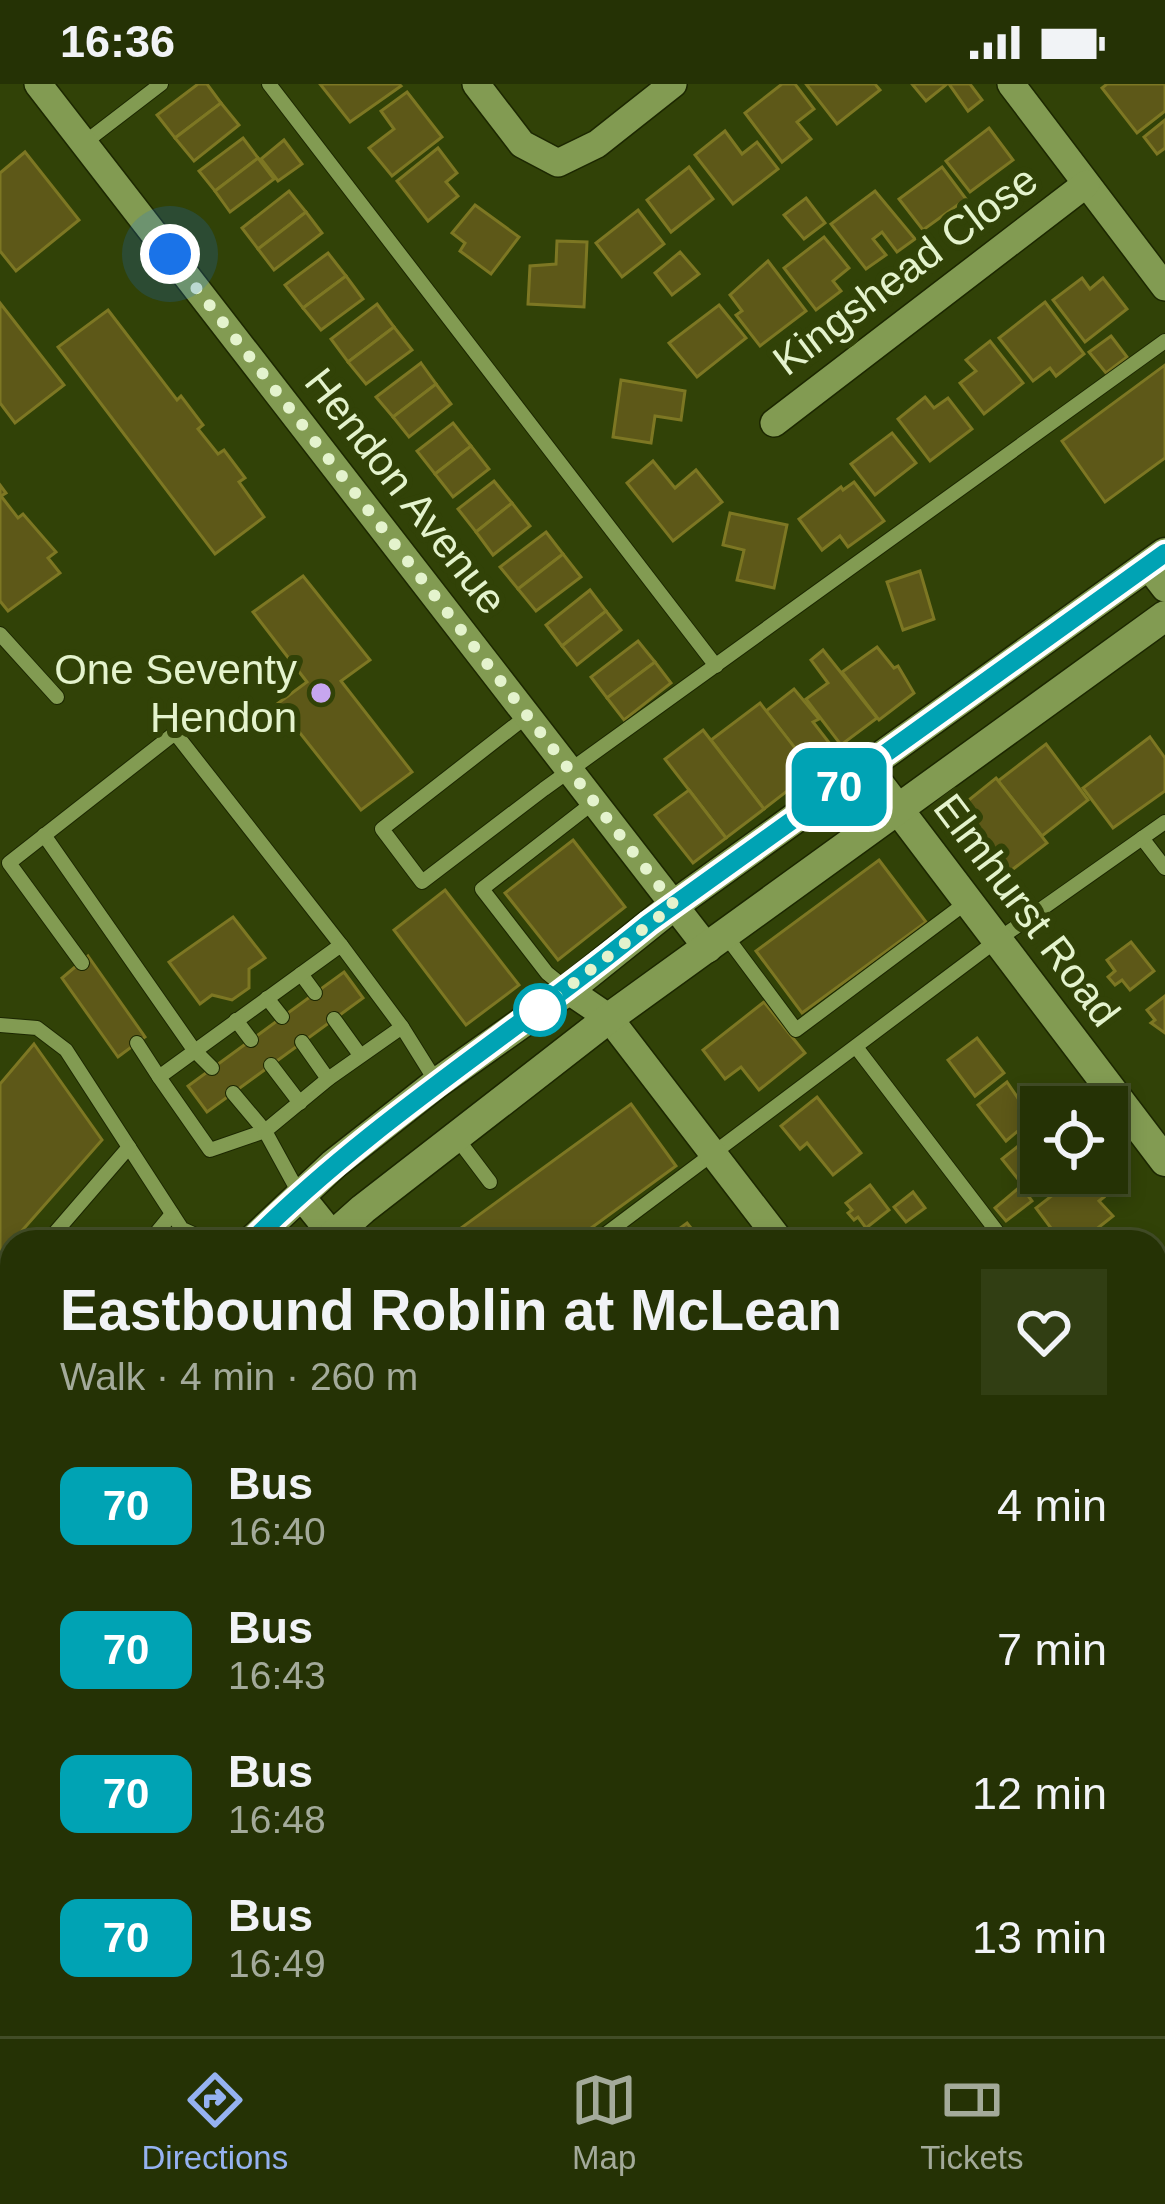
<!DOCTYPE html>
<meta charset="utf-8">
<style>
body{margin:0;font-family:Arial,sans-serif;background:#313e13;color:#f1f3f6;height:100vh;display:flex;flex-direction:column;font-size:45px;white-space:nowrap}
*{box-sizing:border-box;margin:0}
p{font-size:39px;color:#a3aa9a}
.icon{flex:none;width:66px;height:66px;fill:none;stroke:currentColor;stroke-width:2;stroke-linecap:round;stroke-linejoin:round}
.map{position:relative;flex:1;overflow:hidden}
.panel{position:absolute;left:0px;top:1146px;width:1167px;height:807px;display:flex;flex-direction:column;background:#253205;border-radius:36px 36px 0 0;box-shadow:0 6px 18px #0003,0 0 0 3px #424d27}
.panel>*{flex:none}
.badge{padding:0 24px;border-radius:18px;font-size:42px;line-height:78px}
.fabs{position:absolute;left:1020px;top:1002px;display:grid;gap:24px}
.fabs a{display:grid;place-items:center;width:108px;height:108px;border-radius:0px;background:#253205;box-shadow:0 6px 18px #0003,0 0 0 3px #424d27;font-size:60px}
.you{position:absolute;width:60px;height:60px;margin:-30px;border:9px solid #fff;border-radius:50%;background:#1a73e8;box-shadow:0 0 0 18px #1a73e833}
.map>.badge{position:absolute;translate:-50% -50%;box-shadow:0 0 0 6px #fff}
.round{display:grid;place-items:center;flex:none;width:126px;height:126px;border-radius:0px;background:#313e13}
.head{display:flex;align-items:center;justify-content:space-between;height:204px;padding:0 60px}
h1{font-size:57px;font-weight:800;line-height:90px}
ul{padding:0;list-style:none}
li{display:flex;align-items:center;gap:36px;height:144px;padding:0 60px}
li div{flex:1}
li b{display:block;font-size:45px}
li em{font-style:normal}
li .badge{min-width:132px;font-weight:700;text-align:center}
.status{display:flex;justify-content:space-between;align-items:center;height:84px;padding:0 60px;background:#253205;direction:ltr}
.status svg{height:33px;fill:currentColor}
.tabs{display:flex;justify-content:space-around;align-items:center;height:168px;border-top:3px solid #424d27;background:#253205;font-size:33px;color:#a3aa9a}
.tabs a{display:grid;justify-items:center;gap:6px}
.tabs .on{color:#95b2f1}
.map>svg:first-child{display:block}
.green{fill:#773c4b}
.building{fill:#5d5818;stroke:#7d7723;stroke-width:3}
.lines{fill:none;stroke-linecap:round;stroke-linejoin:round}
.lane-casing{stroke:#1c2701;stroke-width:16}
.street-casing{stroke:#1c2701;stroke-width:30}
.secondary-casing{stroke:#1c2701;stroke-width:33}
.lane{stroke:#829b52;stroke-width:14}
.street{stroke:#829b52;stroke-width:27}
.secondary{stroke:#829b52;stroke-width:30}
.line-casing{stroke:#fff;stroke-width:27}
.line{stroke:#00a3b4;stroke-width:18}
.walk{stroke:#e4f3cd;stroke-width:12;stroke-dasharray:0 21.6}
.poi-dot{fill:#c7a6ef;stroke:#314207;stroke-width:4.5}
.stop-dot{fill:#fff;stroke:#00a3b4;stroke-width:6}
.labels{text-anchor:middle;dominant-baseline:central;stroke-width:12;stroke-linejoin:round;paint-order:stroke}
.street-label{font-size:42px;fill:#e4f3cd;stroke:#314207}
.poi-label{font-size:42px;fill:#e4f3cd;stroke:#314207;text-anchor:end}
</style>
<div class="status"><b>16:36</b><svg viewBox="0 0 49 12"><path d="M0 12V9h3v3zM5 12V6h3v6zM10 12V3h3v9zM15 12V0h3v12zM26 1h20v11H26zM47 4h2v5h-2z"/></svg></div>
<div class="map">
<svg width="1165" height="1952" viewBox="0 0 1165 1952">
<rect width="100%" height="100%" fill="#314207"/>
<polygon class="green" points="841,1941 958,1941 967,1952 850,1952"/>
<g class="building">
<polygon points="198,0 207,0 221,19 175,54 157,31"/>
<polygon points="320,0 399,0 401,2 350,38"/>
<polygon points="782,0 795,0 814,25 797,38 811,55 782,78 745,29"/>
<polygon points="806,0 875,0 880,6 837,40"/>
<polygon points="912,0 947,0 926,17"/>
<polygon points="949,0 970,0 982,16 968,27"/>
<polygon points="1107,0 1165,0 1165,27 1137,49 1102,4"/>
<polygon points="407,8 442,53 392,92 369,64 394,45 381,27"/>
<polygon points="221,19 239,41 194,77 175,54"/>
<polygon points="1165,36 1165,64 1157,70 1144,53"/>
<polygon points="989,44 1013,76 970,108 946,77"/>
<polygon points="725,47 742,70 757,58 778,85 733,120 695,71"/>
<polygon points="243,54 258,74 215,107 199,87"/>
<polygon points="284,56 302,80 278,97 261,75"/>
<polygon points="438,64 457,89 446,98 458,112 428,137 397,97"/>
<polygon points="25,68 79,136 16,187 0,167 0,89"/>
<polygon points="258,74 274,95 230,128 215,107"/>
<polygon points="689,83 713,115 671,148 647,116"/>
<polygon points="942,83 966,115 923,146 899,115"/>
<polygon points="289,107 306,128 258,165 242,144"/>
<polygon points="875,107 915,155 897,168 882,148 873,155 886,171 866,185 831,140"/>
<polygon points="806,114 825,139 804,155 784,131"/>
<polygon points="475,121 519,153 491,190 460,167 465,159 452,149"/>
<polygon points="638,126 664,160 622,193 596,159"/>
<polygon points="306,128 322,149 274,186 258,165"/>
<polygon points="824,153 849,184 833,197 841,207 816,226 784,184"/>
<polygon points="557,157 587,158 584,223 528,220 530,182 556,180"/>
<polygon points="680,168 699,190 672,211 655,189"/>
<polygon points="328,169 346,192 303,224 285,201"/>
<polygon points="768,177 806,227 760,262 736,231 742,227 730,211"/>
<polygon points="346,192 363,215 321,246 303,224"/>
<polygon points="1082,194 1090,205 1103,194 1127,225 1085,258 1053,216"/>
<polygon points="1045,218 1084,270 1056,292 1050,284 1033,297 999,254"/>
<polygon points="0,219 64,301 15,339 0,319"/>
<polygon points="377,220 394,243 348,278 331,255"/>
<polygon points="719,221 746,254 697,293 669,259"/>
<polygon points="108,226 177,316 181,312 203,341 198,345 218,370 224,366 245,394 239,398 264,433 215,470 58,263"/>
<polygon points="394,243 412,266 366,300 348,278"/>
<polygon points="1111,252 1127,273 1106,289 1089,268"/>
<polygon points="990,257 1023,299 984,330 960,299 976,287 966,276"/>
<polygon points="421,279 436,300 393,333 376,313"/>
<polygon points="1165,281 1165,374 1105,418 1062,357"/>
<polygon points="621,296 685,307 681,336 655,332 651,359 613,353"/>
<polygon points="436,300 451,320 409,353 393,333"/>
<polygon points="925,313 934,324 948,314 972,345 930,377 898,335"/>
<polygon points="453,339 471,362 435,390 417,367"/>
<polygon points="892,349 916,379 875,411 851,380"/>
<polygon points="471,362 489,385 453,413 435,390"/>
<polygon points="653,377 675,404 696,386 722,418 673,457 627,399"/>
<polygon points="494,397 512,419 476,448 458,425"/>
<polygon points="854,398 884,437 848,463 840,452 822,466 799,435 841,403 843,406"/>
<polygon points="0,401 6,409 1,412 18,434 23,430 56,468 48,474 60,489 8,527 0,517"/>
<polygon points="512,419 530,442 493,471 476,448"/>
<polygon points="730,429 787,441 774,504 737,496 744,466 723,461"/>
<polygon points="546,448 563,470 518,505 500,483"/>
<polygon points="563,470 581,493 536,527 518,505"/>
<polygon points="920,487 934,535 903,546 887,498"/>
<polygon points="303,492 370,576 341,597 412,688 361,726 277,620 307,598 253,528"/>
<polygon points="590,506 606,527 562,562 546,541"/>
<polygon points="606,527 621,546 577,581 562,562"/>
<polygon points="638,557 655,578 607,614 591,593"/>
<polygon points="877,563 894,584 898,582 914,609 879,636 842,588"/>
<polygon points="823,566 877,634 841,661 806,615 828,599 811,576"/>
<polygon points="655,578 671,599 624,636 607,614"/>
<polygon points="794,605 819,635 813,638 834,665 810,684 766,627"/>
<polygon points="760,619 813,687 764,725 711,656"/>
<polygon points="703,646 764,725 726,754 665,675"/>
<polygon points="1150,653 1165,674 1165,707 1113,744 1083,704"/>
<polygon points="1046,660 1088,716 1042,752 998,697"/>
<polygon points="996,694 1047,759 1004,792 954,728"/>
<polygon points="689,706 726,754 693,779 655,731"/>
<polygon points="573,756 625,823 558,876 505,809"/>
<polygon points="879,776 926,838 802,929 756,867"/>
<polygon points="445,806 519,901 466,941 394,846"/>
<polygon points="233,833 265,874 249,885 249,904 232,916 212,911 200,920 169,878"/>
<polygon points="1131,858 1154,887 1130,906 1122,896 1115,901 1108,893 1115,887 1107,876"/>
<polygon points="88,872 145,953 118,973 62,894"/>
<polygon points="344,888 363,914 207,1028 188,1002"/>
<polygon points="1165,912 1165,949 1151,939 1155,936 1147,926"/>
<polygon points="764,918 805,969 759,1006 741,983 725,995 703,966"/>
<polygon points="977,954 1004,989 975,1012 948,976"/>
<polygon points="34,960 102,1056 12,1158 1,1173 0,1181 0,1000"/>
<polygon points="1007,998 1032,1035 1006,1057 978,1021"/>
<polygon points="817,1013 861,1069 833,1091 807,1059 800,1065 781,1042"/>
<polygon points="631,1020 676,1082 572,1158 448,1158 463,1147 461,1144"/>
<polygon points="1041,1044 1041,1089 1048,1089 1042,1093 1038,1088 1022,1100 1002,1075"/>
<polygon points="1081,1089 1104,1113 1099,1117 1113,1132 1080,1158 1052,1158 1048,1153 1054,1148 1036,1124"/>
<polygon points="870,1101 889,1126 866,1144 858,1133 854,1136 848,1129 852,1126 846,1119"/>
<polygon points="1021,1102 1032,1117 1006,1137 995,1124"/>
<polygon points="913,1108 925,1124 906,1138 894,1123"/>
<polygon points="687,1139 702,1158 661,1158"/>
<polygon points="0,1187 12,1198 12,1260 0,1274"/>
<polygon points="1165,1226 1165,1261 1155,1247 1155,1234"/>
<polygon points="1165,1475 1165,1533 1160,1537 1155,1530 1155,1482"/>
<polygon points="12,1625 12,1725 0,1739 0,1635"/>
<polygon points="1165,1773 1165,1814 1155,1824 1155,1781"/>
<polygon points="127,1941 173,1941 181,1952 136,1952"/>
<polygon points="688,1941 733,1941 741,1950 696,1952"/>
</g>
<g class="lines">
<g class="lane-casing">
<g id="lane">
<polyline points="269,0 716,582"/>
<polyline points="84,59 161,0"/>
<polyline points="0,550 57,613"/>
<polyline points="527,632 382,745 422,798 544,705 1165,257"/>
<polyline points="44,751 194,966 212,984"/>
<polyline points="1142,754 1165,784"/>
<polyline points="726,852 796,946 967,818"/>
<polyline points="82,879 9,779 175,649 341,861"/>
<polyline points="301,890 315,909"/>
<polyline points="568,906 547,889 482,805 594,718"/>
<polyline points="267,914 282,933"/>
<polyline points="334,935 360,971"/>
<polyline points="236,936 251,956"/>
<polyline points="0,941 37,944 66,966 182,1145 211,1158"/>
<polyline points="302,958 328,995"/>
<polyline points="137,959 159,993"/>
<polyline points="856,963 1005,1158"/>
<polyline points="271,981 300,1019"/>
<polyline points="233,1009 265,1047 210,1066 159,993 341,861 402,943"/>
<polyline points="456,1053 490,1098"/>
<polyline points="300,1111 265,1047 328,995 402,943 437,999"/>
<polyline points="47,1158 129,1063"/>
<polyline points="149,1158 172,1130"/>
<polyline points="595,1158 996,857 1165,738"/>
<polyline points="0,1332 12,1318"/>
<polyline points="1155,1353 1165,1366"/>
<polyline points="0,1793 12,1779"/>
</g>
</g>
<g class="street-casing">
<g id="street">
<polyline points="38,0 708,865"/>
<polyline points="476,0 522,60 558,79 597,60 673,0"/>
<polyline points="1011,0 1165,203"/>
<polyline points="774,339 1086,100"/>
<polyline points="1148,482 1165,504"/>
<polyline points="568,906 609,934 781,1158"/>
<polyline points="300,1111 338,1158"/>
<polyline points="1155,1640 1165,1652"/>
<polyline points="0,1877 12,1892"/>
<polyline points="1155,1887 1165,1879"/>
<polyline points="50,1941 58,1952"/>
<polyline points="594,1941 603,1952"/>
<polyline points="968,1941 977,1952"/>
<polyline points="1073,1952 1087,1941"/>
</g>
</g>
<g class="secondary-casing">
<g id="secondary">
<polyline points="866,683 1165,1077"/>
<polyline points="251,1158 334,1080 437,999 568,906 674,821 1165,469"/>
<polyline points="326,1158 363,1125 609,934 1165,532"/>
<polyline points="0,1445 12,1431"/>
<polyline points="0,1516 12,1502"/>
</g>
</g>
<use href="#lane" class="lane"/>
<use href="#street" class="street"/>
<use href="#secondary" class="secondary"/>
</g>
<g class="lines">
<g class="line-casing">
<path id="line" d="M251,1158c120,-121 266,-210 398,-319l516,-370"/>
</g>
<use href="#line" class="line"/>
<polyline class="walk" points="170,170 674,821 535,929 540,926"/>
</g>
<circle class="poi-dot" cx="321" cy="609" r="12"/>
<circle class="stop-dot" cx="540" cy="926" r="24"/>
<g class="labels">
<g class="street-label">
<text transform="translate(905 186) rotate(-37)">Kingshead Close</text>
<text transform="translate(406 407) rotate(52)">Hendon Avenue</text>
<text transform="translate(1027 826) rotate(53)">Elmhurst Road</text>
</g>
<g class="poi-label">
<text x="297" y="585">One Seventy<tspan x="297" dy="48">Hendon</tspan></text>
</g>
</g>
</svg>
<div class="fabs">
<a><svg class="icon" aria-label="locate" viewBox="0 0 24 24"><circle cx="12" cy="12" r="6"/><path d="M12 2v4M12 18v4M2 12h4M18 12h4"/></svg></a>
</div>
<div class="you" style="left:170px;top:170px"></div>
<b class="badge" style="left:839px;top:703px;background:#00a3b4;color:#fff">70</b>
<section class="panel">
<div class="head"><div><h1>Eastbound Roblin at McLean</h1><p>Walk · 4 min · 260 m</p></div><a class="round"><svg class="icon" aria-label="heart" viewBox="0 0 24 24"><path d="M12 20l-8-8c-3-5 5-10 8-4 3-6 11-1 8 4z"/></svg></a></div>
<ul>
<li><span class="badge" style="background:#00a3b4;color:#fff">70</span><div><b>Bus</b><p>16:40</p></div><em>4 min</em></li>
<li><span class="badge" style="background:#00a3b4;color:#fff">70</span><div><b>Bus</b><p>16:43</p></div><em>7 min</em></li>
<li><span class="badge" style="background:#00a3b4;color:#fff">70</span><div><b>Bus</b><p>16:48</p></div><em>12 min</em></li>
<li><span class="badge" style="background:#00a3b4;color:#fff">70</span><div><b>Bus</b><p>16:49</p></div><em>13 min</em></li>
</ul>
</section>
</div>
<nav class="tabs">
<a class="on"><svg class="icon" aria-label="directions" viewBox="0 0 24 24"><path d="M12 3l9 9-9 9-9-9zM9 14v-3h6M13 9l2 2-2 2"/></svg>Directions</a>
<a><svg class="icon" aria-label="map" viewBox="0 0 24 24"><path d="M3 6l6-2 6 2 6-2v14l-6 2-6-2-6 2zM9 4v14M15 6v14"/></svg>Map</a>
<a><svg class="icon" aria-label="tickets" viewBox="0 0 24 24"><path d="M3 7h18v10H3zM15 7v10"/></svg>Tickets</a>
</nav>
